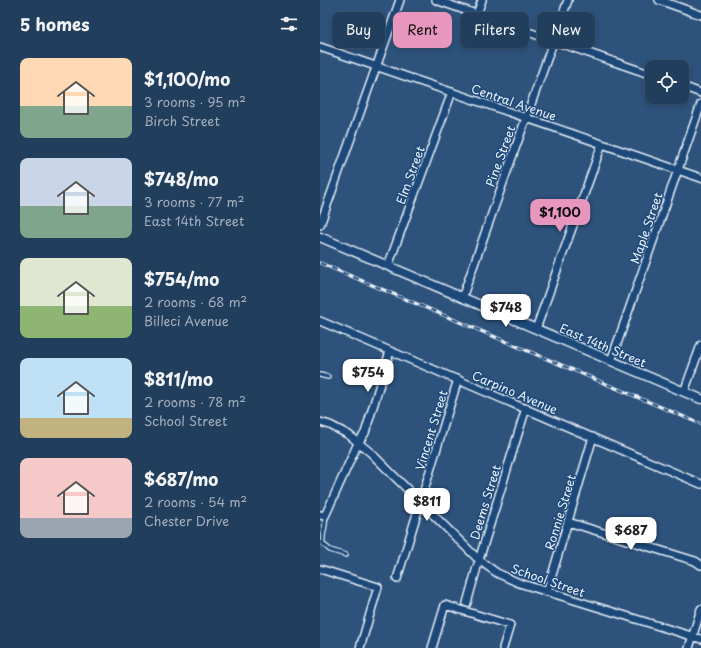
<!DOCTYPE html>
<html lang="en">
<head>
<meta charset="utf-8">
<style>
  :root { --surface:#223e5d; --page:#2e4966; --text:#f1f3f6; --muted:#a2aebc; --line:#3f5772; --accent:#e797bd }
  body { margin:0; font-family:"Playpen Sans",sans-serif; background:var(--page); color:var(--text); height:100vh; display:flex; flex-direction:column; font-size:15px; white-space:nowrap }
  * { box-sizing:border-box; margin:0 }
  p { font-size:13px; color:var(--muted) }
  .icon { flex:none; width:22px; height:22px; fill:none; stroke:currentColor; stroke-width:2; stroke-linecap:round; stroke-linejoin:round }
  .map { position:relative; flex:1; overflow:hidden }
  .drawer { display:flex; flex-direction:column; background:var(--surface); width:320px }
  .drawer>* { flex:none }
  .banner { position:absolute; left:12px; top:12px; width:309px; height:36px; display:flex; gap:8px }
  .controls { position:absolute; left:325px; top:60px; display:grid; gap:8px }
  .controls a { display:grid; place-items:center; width:44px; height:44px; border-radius:8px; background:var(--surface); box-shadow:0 2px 6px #0003,0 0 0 1px var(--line); font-size:20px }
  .price { position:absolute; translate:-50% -34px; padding:0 9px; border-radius:8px; background:#fff; color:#222; font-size:13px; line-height:26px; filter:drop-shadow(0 1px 2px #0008) }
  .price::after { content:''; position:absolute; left:50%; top:24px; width:12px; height:9px; margin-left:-6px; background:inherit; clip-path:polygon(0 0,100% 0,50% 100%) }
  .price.active { background:var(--accent); color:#111 }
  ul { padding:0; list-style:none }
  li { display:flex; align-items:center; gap:12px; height:100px; padding:0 20px }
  li span { display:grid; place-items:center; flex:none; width:112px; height:80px; border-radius:8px; color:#555 }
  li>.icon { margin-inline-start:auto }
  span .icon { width:48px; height:48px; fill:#fffc; stroke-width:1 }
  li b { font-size:17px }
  h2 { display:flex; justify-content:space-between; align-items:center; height:48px; padding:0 20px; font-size:17px }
  .pill { padding:0 14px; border-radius:8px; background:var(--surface); box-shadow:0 2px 6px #0003,0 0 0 1px var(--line); font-size:14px; line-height:36px }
  .pill.active { background:var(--accent); color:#111 }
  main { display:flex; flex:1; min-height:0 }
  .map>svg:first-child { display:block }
</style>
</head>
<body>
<main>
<section class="drawer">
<h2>5 homes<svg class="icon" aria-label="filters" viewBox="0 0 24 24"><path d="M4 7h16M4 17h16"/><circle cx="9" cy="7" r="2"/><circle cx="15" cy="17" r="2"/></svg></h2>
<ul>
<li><span style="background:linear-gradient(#ffd9b3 60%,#7fa58c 0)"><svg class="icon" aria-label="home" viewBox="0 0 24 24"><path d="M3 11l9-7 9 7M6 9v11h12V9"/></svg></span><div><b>$1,100/mo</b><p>3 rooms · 95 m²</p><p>Birch Street</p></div></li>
<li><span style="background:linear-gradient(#c9d6e8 60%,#7fa58c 0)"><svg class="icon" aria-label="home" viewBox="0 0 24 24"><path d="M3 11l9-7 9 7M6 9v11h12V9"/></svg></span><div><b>$748/mo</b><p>3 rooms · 77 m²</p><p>East 14th Street</p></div></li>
<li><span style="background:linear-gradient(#dfe7d0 60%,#8fb573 0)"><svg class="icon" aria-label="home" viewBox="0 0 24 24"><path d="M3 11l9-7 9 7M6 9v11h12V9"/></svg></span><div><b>$754/mo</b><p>2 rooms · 68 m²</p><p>Billeci Avenue</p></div></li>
<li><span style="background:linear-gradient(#bfe0f5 75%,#c2b280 0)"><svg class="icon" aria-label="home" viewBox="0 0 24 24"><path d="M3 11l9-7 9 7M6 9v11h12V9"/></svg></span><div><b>$811/mo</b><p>2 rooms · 78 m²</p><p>School Street</p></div></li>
<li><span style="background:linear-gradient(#f6c9c9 75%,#9aa5b1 0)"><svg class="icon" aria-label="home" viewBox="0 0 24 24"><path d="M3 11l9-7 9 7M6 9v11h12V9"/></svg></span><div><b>$687/mo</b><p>2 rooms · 54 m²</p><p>Chester Drive</p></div></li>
</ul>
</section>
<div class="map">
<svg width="381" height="648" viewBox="0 0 381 648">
  <rect width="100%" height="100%" fill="#2d527c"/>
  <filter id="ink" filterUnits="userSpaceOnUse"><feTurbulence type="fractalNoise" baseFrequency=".025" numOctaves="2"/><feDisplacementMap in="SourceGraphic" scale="8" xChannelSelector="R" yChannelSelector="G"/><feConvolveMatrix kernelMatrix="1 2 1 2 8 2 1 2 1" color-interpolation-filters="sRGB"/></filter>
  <g filter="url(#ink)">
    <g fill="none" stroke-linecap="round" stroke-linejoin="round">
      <defs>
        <path id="service" d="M0,375L8,377
          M5,516C7,526 1,534 3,544L10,550L26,555"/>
        <path id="minor" d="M116,0L332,75
          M339,0L381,15
          M157,14L162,0
          M0,47L381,178
          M362,86L381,93
          M0,225L80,0
          M68,266L132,92
          M142,298L248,0
          M0,321L381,484
          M216,329L282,144
          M291,361L381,104
          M364,392L381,345
          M0,422L10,425L29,435L51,453L76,478L159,560L177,573L199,583L381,639
          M0,515L5,516L38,443L45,433L70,351
          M248,522L375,561L381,565
          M0,569L58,587L40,648
          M77,579L138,379
          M227,592L273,437
          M147,603L159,560L206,408
          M112,648L125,605L190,625L183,648
          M369,648L381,609"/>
        <path id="tertiary" d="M0,237L381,399"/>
      </defs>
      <!-- service casing -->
      <use href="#service" stroke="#e8f1f8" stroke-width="6"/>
      <!-- minor casing -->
      <use href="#minor" stroke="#e8f1f8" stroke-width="10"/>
      <!-- tertiary casing -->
      <use href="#tertiary" stroke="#e8f1f8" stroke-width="11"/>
      <!-- service -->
      <use href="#service" stroke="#1f4a7a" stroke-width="3.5"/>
      <!-- minor -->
      <use href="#minor" stroke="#1f4a7a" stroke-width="7"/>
      <!-- tertiary -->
      <use href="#tertiary" stroke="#1f4a7a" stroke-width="8"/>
      <defs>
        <path id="rail" d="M0,263L381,424"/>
      </defs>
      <!-- rail casing -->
      <use href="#rail" stroke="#e8f1f8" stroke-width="3.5"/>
      <!-- rail -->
      <use href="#rail" stroke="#1f4a7a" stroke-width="2" stroke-dasharray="6" stroke-linecap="butt"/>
    </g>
  </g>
  <g text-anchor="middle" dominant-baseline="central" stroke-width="3" stroke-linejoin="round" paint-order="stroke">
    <!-- street labels -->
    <g font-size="12" fill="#e8f1f8" stroke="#1f4a7a">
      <text transform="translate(194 102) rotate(19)">Central Avenue</text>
      <text transform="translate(180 156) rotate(-70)">Pine Street</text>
      <text transform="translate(90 175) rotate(-70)">Elm Street</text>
      <text transform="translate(326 228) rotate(-71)">Maple Street</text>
      <text transform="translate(283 345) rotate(23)">East 14th Street</text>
      <text transform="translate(195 392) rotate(23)">Carpino Avenue</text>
      <text transform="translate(111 430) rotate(-73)">Vincent Street</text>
      <text transform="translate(165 502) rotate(-73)">Deems Street</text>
      <text transform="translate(240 512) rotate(-73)">Ronnie Street</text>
      <text transform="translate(228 580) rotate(19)">School Street</text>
    </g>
  </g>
</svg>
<div class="controls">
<a><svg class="icon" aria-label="locate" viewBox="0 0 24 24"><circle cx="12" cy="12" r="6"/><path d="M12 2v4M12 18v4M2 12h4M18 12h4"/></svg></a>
</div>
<b class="price active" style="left:240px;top:233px">$1,100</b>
<b class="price" style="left:186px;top:328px">$748</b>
<b class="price" style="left:48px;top:393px">$754</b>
<b class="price" style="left:107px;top:522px">$811</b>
<b class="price" style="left:311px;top:551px">$687</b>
<div class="banner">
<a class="pill">Buy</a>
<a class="pill active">Rent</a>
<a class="pill">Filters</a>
<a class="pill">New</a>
</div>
</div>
</main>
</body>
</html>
